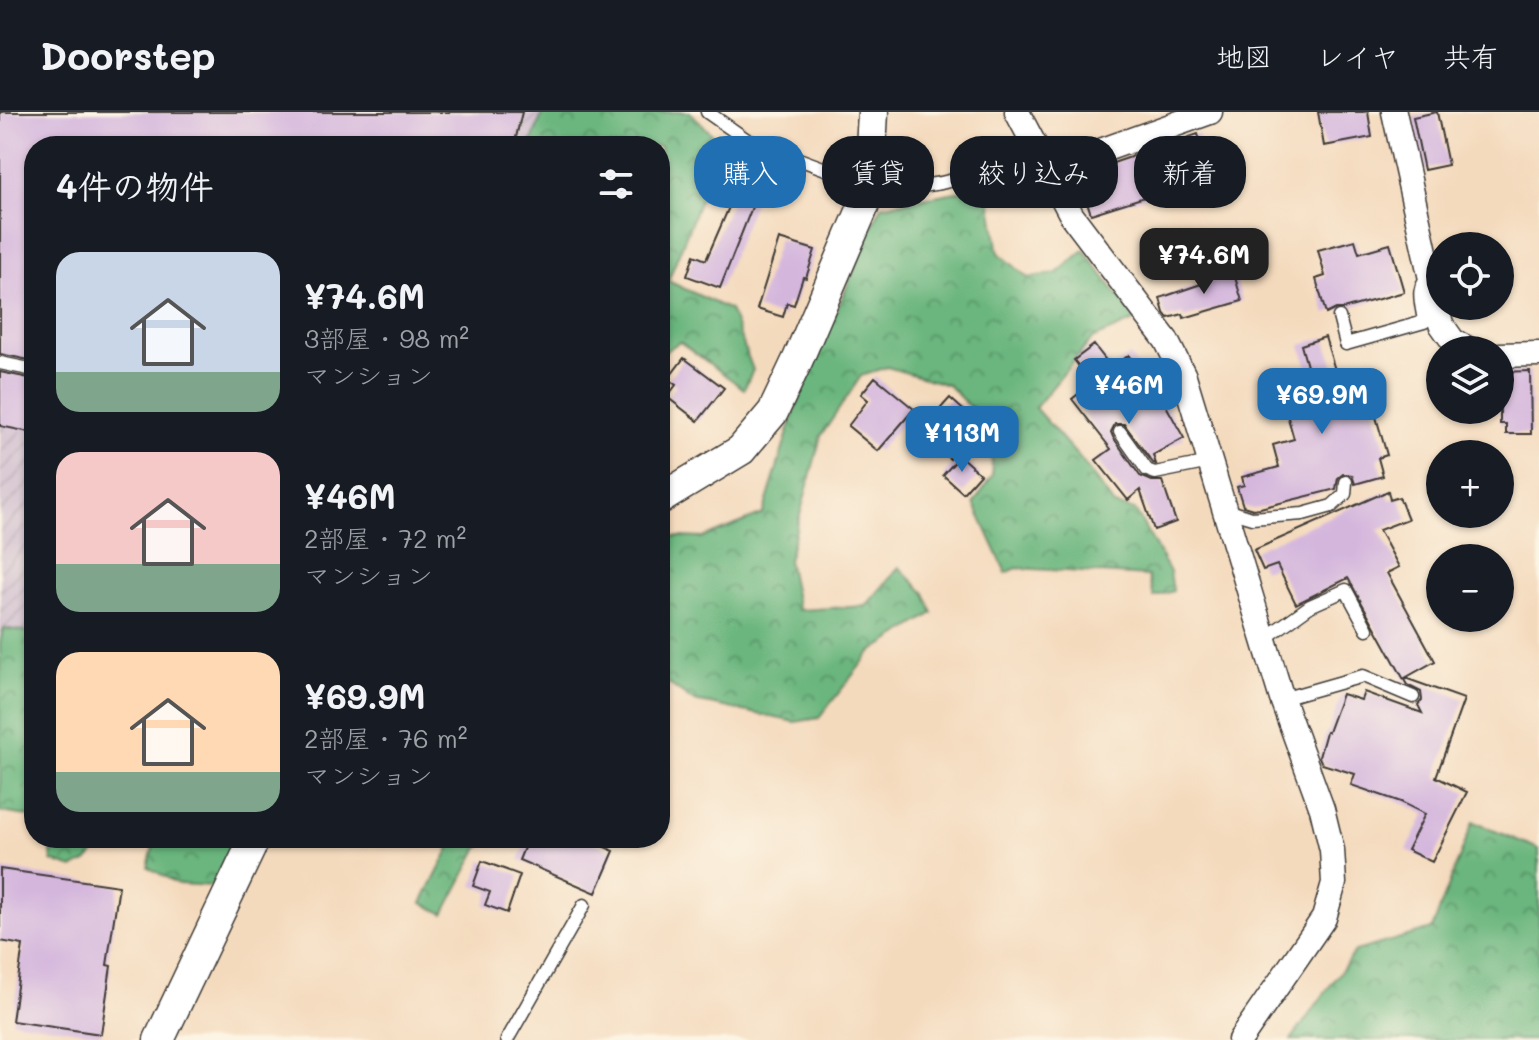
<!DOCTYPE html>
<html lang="ja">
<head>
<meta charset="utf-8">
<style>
  :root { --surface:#171b24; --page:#20242c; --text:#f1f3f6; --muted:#9ea1a6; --line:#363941; --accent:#1f6fb2 }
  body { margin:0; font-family:Mali,"Klee One",sans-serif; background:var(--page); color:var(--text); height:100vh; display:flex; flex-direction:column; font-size:30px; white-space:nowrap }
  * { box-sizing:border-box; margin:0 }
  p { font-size:26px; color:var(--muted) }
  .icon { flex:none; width:44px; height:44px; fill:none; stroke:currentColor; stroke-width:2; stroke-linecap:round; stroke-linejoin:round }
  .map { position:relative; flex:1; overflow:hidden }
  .details { position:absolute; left:24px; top:24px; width:646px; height:712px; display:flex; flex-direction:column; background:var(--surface); border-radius:32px; box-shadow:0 2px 6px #0004 }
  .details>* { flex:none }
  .guide { position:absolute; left:694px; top:24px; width:724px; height:72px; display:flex; gap:16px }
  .controls { position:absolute; left:1426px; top:120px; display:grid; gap:16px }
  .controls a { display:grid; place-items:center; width:88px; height:88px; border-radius:50%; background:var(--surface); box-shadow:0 2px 6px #0004; font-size:40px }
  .price { position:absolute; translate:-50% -68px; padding:0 18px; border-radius:16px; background:var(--accent); color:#fff; font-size:26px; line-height:52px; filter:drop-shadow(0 2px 4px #0008) }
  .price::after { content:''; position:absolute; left:50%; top:48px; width:24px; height:18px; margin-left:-12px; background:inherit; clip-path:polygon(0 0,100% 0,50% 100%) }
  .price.on { background:#222; color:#fff }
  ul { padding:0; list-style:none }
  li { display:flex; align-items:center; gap:24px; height:200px; padding:0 32px }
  li span { display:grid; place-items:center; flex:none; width:224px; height:160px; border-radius:24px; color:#555 }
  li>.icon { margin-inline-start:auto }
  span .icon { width:96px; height:96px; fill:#fffc; stroke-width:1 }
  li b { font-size:34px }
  h2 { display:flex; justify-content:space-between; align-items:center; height:96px; padding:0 32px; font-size:34px }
  .pill { padding:0 28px; border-radius:32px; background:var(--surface); box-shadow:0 2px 6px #0004; font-size:28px; line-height:72px }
  .pill.on { background:var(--accent); color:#fff }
  header { display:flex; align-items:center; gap:48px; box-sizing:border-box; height:112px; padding:0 40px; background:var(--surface); border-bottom:2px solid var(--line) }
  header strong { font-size:38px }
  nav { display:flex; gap:44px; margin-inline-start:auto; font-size:28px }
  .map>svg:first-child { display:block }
</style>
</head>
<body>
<header>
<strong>Doorstep</strong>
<nav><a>地図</a><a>レイヤ</a><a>共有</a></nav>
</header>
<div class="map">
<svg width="1539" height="928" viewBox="0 0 1539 928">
  <defs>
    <pattern id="industrial-furrows" width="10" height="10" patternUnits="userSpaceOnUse" patternTransform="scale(2)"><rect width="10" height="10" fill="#cfbdcf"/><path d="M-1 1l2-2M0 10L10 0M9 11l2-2" fill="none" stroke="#b1a2b1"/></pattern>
    <pattern id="forest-crowns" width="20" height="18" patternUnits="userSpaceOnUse" patternTransform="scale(2)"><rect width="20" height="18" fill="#6ab67e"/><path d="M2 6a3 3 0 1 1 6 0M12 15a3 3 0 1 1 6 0" fill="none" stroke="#569366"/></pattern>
  </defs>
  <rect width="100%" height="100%" fill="#fcf5e5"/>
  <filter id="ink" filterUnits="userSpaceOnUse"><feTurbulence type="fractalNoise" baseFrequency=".0125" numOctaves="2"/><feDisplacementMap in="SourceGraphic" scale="16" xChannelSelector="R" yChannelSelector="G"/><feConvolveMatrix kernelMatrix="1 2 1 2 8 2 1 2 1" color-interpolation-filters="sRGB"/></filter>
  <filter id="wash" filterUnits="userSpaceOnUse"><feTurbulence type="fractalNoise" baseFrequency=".006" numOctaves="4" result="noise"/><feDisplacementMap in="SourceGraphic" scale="32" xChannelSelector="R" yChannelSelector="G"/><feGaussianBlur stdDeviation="1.8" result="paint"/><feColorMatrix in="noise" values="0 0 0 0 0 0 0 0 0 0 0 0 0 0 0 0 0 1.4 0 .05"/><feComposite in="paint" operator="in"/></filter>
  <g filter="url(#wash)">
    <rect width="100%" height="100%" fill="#f4dabd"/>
    <!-- industrial -->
    <path fill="url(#industrial-furrows)" d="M0,0H543L530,34H34V521L4,516L0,531Z"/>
    <!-- forest -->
    <path fill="url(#forest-crowns)" stroke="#43694d" stroke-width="2" d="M543,0H690L722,32L668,169L730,198L753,258L744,277L680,230L660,242V34H530Z
      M988,74L999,141L1028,166L1057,161L1084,138L1136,208L1092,227L1035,296L1081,348L1114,393L1135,398L1170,460L1173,479L1154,485L1148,464L1017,456L1006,461L974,391L992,364L991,317L948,273L887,255L861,264L821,324L788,448L798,498L866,494L899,455L925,481L933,501L870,541L819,606L795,610L710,592L693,589L669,572L660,571V424L703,426L763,402L795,297L881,94Z
      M3,516L34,521V705L0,700V531Z
      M1473,710L1539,737V928H1291L1355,839L1432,817Z
      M50,726H108L87,750L73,756L52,749Z
      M170,726H237L212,774L178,772L148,755L153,735Z
      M455,726H494L478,737L444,802L422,791Z"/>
    <g id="blocks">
      <!-- building -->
      <path fill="#d4b6dd" d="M0,0H522L514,34H34V249L0,242Z
        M1318,0H1368L1372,25L1324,34Z
        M1437,0L1448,53L1424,58L1413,5Z
        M1198,22L1211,64L1091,102L1078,63Z
        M753,40L771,47L720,176L687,164L694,143L706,148Z
        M779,127L815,138L806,166L803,165L794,193L787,191L783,205L757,197Z
        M1355,128L1359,141L1390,132L1404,180L1343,197H1336L1326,202L1316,167L1325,164L1318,138Z
        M1232,155L1242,189L1184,206L1183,202L1168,206L1164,201L1160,186L1210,169L1208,163Z
        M1325,225L1338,268L1372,258L1381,288L1372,291L1387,343L1378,346L1383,364L1355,372L1352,363L1343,362L1338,366L1336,377L1260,396L1253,397L1243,394L1237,375L1244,373L1242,365L1279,355L1273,333L1294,327L1281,281L1312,272L1301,233Z
        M1094,233L1112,256L1129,243L1164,290L1184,326L1153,343L1156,352L1153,351L1124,312H1115L1111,320L1113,325L1140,364L1152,369H1162L1176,410L1154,418L1140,378L1128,388L1096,348L1111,337L1072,287L1092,271L1074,248Z
        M684,246L724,276L698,309L667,285L676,273L668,267Z
        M1530,259L1531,322H1506V312H1500V260Z
        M0,260L34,267V321L0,314Z
        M875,265L914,297L878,339L848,314L868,288L861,282Z
        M950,286L981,314L950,347L919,320Z
        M960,344L980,362L963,381L943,363Z
        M1388,379L1390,388L1399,385L1408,407L1379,418L1399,455L1387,461L1435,549L1405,566L1464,587L1436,665L1467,680L1432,750L1407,738L1425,702L1401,690L1351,673L1355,662L1322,652L1319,645L1326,620H1328L1342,582L1361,588L1364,580L1422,601L1418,593L1422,588L1421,580L1407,573L1348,466L1296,492L1277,453L1263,458L1254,438Z
        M528,726H584L614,739L596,781L519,748Z
        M482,749L520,763L507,801L485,793L490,780L473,774Z
        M0,757L119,774L107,853L111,854L101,922L12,909L23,833L0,829Z"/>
    </g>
  </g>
  <g filter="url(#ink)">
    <use href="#blocks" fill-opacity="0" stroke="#3c3834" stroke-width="2"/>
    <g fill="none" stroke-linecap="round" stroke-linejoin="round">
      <defs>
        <path id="service" d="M707,0L747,28L869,73L890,79L941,71L1018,52L1039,42
          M1339,205L1346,232L1424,210C1422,192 1414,175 1430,164
          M0,251L34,258
          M1120,320L1147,358L1155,361L1210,350
          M1225,398L1252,406L1303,402L1332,394L1345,382L1346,370
          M1264,527L1310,494L1346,478L1367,517
          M1282,587L1363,564L1413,585
          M507,928L584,793"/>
        <path id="minor" d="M1017,0L1072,104L1166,228L1184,264L1282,587L1322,697L1332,738L1334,771L1324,806L1240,928
          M1394,0L1441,212L1453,229L1470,238
          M1047,58L1210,0
          M1500,243L1539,242"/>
        <path id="tertiary" d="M660,387L741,338L773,300L798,247L864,93L869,73L873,0
          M159,928L255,726"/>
      </defs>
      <!-- service casing -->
      <use href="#service" stroke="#3c3834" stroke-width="15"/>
      <!-- minor casing -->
      <use href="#minor" stroke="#3c3834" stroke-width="27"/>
      <!-- tertiary casing -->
      <use href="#tertiary" stroke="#3c3834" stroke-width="33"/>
      <!-- service -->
      <use href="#service" stroke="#fff" stroke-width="12"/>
      <!-- minor -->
      <use href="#minor" stroke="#fff" stroke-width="24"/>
      <!-- tertiary -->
      <use href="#tertiary" stroke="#fff" stroke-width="30"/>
    </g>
  </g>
</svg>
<div class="controls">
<a><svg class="icon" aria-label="locate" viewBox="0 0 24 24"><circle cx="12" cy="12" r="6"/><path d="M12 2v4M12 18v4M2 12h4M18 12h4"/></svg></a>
<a><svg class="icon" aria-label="layers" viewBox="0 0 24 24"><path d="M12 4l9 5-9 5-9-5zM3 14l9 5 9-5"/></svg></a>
<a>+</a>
<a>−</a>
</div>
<b class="price on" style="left:1204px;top:184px">¥74.6M</b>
<b class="price" style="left:1129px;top:314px">¥46M</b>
<b class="price" style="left:1322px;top:324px">¥69.9M</b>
<b class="price" style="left:962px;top:362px">¥113M</b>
<div class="guide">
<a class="pill on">購入</a>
<a class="pill">賃貸</a>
<a class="pill">絞り込み</a>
<a class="pill">新着</a>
</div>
<section class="details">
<h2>4件の物件<svg class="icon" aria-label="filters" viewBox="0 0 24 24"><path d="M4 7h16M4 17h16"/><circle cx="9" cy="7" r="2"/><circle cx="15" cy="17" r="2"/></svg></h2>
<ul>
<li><span style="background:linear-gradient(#c9d6e8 75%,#7fa58c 0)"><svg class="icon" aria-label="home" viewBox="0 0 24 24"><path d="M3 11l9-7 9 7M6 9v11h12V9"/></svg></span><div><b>¥74.6M</b><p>3部屋 · 98 m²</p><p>マンション</p></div></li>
<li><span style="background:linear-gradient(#f6c9c9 70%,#7fa58c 0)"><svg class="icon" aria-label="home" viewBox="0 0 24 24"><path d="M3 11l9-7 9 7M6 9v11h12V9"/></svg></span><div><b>¥46M</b><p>2部屋 · 72 m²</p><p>マンション</p></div></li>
<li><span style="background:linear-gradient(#ffd9b3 75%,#7fa58c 0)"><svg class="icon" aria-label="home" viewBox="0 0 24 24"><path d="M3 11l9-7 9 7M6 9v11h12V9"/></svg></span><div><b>¥69.9M</b><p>2部屋 · 76 m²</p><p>マンション</p></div></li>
</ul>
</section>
</div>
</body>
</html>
